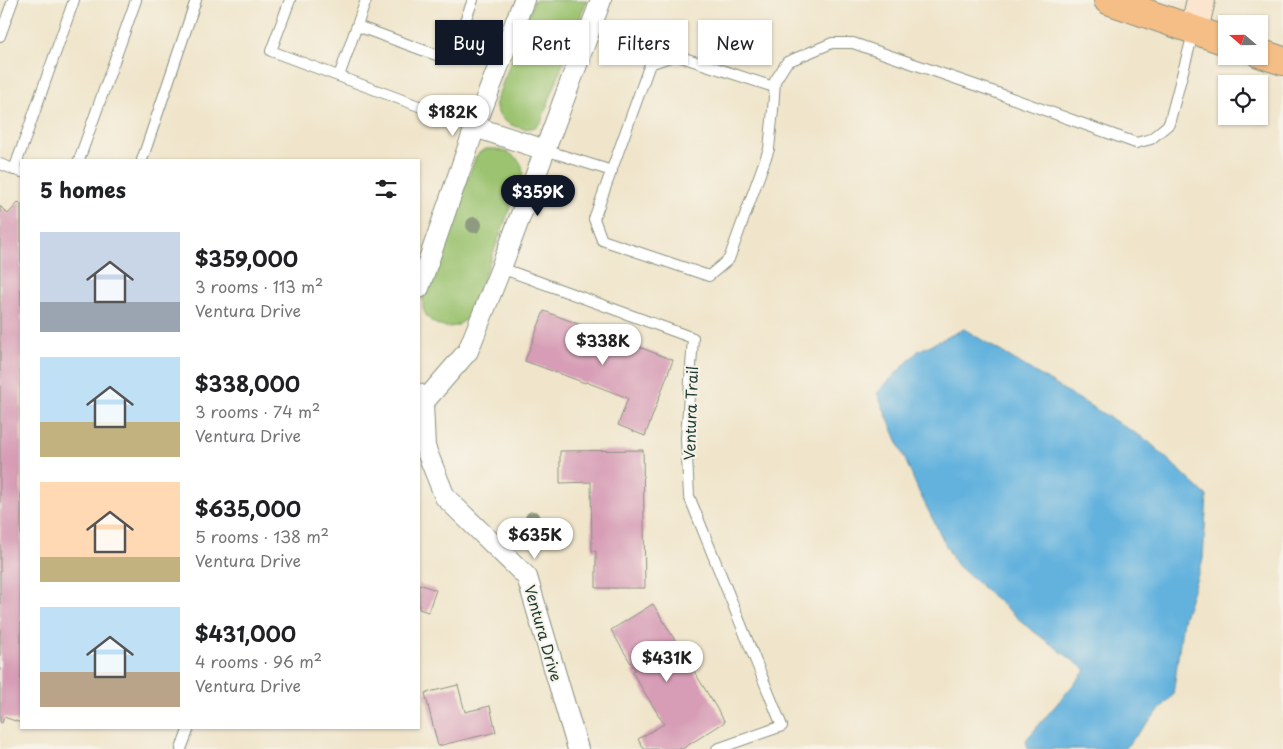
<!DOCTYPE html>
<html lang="en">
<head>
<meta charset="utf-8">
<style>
  :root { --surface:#fff; --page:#f2f2f2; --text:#202124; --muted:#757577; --accent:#111827 }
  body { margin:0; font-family:"Playpen Sans",sans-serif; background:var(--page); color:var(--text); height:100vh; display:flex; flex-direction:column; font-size:19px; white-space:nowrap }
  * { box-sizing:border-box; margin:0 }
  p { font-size:16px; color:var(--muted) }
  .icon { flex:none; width:28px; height:28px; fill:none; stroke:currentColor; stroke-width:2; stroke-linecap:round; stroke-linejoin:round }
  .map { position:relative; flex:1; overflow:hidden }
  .details { position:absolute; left:20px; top:159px; width:400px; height:570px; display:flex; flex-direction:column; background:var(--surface); border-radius:0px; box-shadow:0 1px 4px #0004 }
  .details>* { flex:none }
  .hud { position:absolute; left:435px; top:20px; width:475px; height:45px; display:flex; gap:10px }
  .needle { width:32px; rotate:290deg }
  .fabs { position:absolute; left:1218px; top:15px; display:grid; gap:10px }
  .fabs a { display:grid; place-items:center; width:50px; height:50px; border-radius:0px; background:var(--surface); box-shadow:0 1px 4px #0004; font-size:25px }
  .price { position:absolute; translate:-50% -42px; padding:0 11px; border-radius:18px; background:#fff; color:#222; font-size:16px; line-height:32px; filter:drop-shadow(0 1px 2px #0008) }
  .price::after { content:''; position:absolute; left:50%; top:30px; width:15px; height:11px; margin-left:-8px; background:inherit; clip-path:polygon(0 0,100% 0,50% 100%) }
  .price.current { background:var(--accent); color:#fff }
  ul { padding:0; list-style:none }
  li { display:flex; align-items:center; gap:15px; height:125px; padding:0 20px }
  li span { display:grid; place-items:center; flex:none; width:140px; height:100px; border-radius:0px; color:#555 }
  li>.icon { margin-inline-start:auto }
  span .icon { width:60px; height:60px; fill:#fffc; stroke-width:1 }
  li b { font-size:21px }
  h2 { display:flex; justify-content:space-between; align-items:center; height:60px; padding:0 20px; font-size:21px }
  .chip { padding:0 18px; border-radius:0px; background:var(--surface); box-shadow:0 1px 4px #0004; font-size:18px; line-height:45px }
  .chip.current { background:var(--accent); color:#fff }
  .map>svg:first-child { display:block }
</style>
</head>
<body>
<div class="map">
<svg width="1283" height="749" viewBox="0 0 1283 749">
  <rect width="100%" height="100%" fill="#f7f3e8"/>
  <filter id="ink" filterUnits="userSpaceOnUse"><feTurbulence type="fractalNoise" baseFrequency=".02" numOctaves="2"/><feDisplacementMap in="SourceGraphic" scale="10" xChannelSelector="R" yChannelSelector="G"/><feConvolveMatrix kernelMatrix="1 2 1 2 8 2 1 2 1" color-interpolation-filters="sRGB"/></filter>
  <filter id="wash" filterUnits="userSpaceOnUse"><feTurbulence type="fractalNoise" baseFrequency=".0096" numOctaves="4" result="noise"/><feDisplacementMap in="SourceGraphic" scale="20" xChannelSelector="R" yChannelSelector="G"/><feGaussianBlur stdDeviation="1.12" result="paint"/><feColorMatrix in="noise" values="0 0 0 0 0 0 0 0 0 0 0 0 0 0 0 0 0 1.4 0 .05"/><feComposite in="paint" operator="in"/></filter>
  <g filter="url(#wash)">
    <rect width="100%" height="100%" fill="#f0e5cb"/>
    <!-- green -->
    <path fill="#9bc36f" stroke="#5d8052" d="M534,0H587L541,122C538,125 535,128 531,128C515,131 493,118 496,101Z
      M486,149C498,148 517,153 522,166C522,166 523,173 523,174L470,314C467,318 463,322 458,325C444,331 425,322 423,307C423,306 423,299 423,298L476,156L480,152Z"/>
    <!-- water -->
    <path fill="#64b2de" stroke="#427889" d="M964,329L1148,441L1207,496L1203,559L1183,620L1173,695L1124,749H1028L1026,740L1086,670L1029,628L955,563L919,492L877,393L918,351Z"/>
    <g id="blocks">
      <!-- building -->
      <path fill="#d79db6" d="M19,202L21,204V723L4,717L2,723L0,722V206L8,214Z
        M544,311L673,360L645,436L618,425L628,398L586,382L585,383L525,361Z
        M643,450L645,588H596V551H592L591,482L560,483V451Z
        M419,584L436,590L428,612L419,609Z
        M653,604L725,722L682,749H644L638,739L664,724L632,672L635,670L611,630Z
        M458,685L465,712L490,706L496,732L438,746L425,693Z"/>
    </g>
  </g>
  <g filter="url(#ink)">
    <use href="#blocks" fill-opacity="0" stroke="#889180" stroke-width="1"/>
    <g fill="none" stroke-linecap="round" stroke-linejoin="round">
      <defs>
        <path id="lane" d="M290,0L271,51L475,127
          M357,26L439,56L455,47L473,0
          M0,36L13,0
          M339,76L366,0
          M774,87L675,55L650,64L594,219L602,240L709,276L729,259L769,149L773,110L775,81L787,62L832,43H853L989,90L1136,143L1151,139L1169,124L1194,30
          M545,150L612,171
          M79,160L136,0
          M142,160L196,0
          M0,164L21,172
          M14,170L74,0
          M501,268L693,338L686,438L689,496L782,726L717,749
          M181,749L189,728"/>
        <path id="street" d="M475,127L545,150
          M419,288L475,127L524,0
          M419,394L423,403L425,447L445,497L527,577L578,749
          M423,403L468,351L501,268L601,0"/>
        <path id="secondary" d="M1194,30L1201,0"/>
        <path id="highway" d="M1108,0L1226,41
          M1259,53L1283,61"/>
      </defs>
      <!-- lane casing -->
      <use href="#lane" stroke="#889180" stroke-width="12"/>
      <!-- street casing -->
      <use href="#street" stroke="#889180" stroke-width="22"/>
      <!-- secondary casing -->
      <use href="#secondary" stroke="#889180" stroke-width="30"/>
      <!-- highway casing -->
      <use href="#highway" stroke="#889180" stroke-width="30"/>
      <!-- lane -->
      <use href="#lane" stroke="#fff" stroke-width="10"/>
      <!-- street -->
      <use href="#street" stroke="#fff" stroke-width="20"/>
      <!-- secondary -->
      <use href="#secondary" stroke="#fbe5cf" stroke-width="28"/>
      <!-- highway -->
      <use href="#highway" stroke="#f5be86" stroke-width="28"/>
    </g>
    <!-- trees -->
    <g fill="#8e9b80">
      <circle cx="474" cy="225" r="8"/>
      <circle cx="533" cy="519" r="8"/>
    </g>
  </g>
  <g text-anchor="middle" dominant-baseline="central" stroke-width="4" stroke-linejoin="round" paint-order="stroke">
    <!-- street labels -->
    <g font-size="15" fill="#1f3d34" stroke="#f7f3e8">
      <text transform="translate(690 413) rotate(-88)">Ventura Trail</text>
      <text transform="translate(544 633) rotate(74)">Ventura Drive</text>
    </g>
  </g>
</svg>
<div class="fabs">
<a><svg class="needle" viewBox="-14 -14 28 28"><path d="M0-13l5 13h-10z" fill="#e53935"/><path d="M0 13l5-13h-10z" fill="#757577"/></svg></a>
<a><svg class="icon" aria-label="locate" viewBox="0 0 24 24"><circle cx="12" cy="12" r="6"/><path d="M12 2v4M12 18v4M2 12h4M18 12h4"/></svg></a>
</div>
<b class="price" style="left:453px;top:137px">$182K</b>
<b class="price current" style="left:538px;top:217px">$359K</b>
<b class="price" style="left:603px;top:366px">$338K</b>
<b class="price" style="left:535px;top:560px">$635K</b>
<b class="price" style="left:667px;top:683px">$431K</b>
<div class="hud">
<a class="chip current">Buy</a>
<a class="chip">Rent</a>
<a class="chip">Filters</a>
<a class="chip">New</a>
</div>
<section class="details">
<h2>5 homes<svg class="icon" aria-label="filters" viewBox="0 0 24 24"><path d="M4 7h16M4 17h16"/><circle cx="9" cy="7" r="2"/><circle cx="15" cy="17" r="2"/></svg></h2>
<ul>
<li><span style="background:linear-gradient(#c9d6e8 70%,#9aa5b1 0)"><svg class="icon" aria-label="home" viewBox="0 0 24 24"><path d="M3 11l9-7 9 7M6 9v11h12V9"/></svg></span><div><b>$359,000</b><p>3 rooms · 113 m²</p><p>Ventura Drive</p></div></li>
<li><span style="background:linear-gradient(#bfe0f5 65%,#c2b280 0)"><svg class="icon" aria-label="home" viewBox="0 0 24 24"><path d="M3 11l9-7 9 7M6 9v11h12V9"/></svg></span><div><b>$338,000</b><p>3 rooms · 74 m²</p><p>Ventura Drive</p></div></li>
<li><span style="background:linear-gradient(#ffd9b3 75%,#c2b280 0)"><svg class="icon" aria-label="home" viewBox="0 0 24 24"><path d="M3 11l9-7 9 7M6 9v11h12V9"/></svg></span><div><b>$635,000</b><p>5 rooms · 138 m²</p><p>Ventura Drive</p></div></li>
<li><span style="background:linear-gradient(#bfe0f5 65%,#b9a48a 0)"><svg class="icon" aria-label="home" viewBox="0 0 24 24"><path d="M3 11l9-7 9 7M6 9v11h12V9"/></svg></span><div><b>$431,000</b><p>4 rooms · 96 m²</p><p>Ventura Drive</p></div></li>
</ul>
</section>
</div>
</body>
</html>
